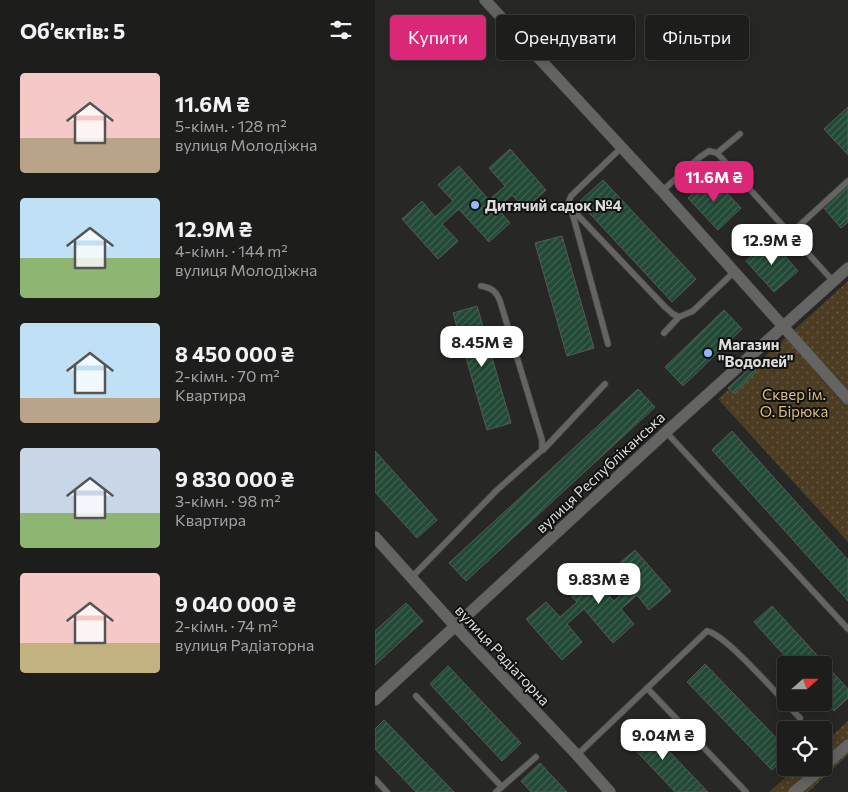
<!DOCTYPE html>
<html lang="uk">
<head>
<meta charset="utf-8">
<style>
  :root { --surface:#1d1e1c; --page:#252725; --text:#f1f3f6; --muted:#a0a2a3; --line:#3b3c3b; --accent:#db2777 }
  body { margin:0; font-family:Commissioner,sans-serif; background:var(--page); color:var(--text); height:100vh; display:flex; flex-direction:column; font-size:19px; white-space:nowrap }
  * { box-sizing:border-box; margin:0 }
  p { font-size:16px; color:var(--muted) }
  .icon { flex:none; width:28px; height:28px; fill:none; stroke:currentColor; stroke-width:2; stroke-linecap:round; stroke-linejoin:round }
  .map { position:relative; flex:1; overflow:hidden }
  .panel { display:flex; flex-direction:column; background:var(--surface); width:375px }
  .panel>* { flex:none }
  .hud { position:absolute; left:15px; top:15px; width:382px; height:45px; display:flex; gap:10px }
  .needle { width:32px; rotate:69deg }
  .controls { position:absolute; left:402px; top:656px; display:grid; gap:10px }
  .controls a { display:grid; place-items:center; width:55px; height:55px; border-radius:5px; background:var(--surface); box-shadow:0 2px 12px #0003,0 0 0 1px var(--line); font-size:25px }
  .price { position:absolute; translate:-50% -42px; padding:0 11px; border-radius:10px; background:#fff; color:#222; font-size:16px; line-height:32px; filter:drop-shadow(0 1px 2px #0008) }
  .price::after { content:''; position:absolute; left:50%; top:30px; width:15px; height:11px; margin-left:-8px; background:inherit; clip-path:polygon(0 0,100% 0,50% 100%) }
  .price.on { background:var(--accent); color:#fff }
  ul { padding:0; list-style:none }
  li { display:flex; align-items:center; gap:15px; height:125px; padding:0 20px }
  li span { display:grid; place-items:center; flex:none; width:140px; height:100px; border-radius:5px; color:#555 }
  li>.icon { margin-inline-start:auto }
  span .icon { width:60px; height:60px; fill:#fffc; stroke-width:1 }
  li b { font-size:21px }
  h2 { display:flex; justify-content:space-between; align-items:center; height:60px; padding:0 20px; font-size:21px }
  .chip { padding:0 18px; border-radius:5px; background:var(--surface); box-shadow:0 2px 12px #0003,0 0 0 1px var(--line); font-size:18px; line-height:45px }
  .chip.on { background:var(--accent); color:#fff }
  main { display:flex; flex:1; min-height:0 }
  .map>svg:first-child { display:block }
</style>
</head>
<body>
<main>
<section class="panel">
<h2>Об’єктів: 5<svg class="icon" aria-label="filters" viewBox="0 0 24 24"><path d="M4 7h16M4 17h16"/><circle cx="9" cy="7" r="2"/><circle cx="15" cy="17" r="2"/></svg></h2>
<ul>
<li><span style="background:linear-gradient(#f6c9c9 65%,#b9a48a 0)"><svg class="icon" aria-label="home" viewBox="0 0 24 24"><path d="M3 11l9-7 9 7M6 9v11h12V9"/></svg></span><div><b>11.6M ₴</b><p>5-кімн. · 128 m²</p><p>вулиця Молодіжна</p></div></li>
<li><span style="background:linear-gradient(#bfe0f5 60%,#8fb573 0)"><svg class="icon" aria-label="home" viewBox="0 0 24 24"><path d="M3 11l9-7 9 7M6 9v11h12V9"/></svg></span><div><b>12.9M ₴</b><p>4-кімн. · 144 m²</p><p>вулиця Молодіжна</p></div></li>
<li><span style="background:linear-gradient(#bfe0f5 75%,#b9a48a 0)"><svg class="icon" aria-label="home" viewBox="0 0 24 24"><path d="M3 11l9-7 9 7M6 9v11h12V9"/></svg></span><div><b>8 450 000 ₴</b><p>2-кімн. · 70 m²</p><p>Квартира</p></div></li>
<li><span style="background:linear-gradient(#c9d6e8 65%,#8fb573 0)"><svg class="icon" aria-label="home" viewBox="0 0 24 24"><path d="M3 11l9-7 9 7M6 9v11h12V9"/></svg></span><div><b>9 830 000 ₴</b><p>3-кімн. · 98 m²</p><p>Квартира</p></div></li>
<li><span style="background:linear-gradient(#f6c9c9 70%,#c2b280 0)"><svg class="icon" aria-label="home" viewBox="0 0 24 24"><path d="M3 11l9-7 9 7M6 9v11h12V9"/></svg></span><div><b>9 040 000 ₴</b><p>2-кімн. · 74 m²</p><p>вулиця Радіаторна</p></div></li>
</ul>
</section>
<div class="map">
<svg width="473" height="792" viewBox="0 0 473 792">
  <defs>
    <pattern id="park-dots" width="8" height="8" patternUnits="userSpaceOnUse" patternTransform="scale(1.25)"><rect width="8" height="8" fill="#4b3c22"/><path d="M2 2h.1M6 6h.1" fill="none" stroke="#645842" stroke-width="1.8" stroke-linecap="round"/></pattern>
    <pattern id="building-hatch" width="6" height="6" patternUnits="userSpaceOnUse" patternTransform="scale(1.25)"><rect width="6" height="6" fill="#214935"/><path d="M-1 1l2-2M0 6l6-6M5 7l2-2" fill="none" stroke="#416352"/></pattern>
  </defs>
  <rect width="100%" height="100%" fill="#272826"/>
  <!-- park -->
  <path fill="url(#park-dots)" d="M473,281V542L343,399Z
    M473,721V755L433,792H394L421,768H449V743Z"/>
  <!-- building -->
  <path fill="url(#building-hatch)" stroke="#565958" d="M473,107V155L449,129Z
    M135,149L171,190L150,209L137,195L122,208L135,223L114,242L84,209L67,224L83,241L63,259L27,219L47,201L60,217L78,201L63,185L84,166L114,200L130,186L114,168Z
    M336,176L366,208L343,230L313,198Z
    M228,180L321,279L297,302L204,202Z
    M473,185V222L466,228L448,207Z
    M187,236L219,348L192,356L160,243Z
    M396,240L423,271L399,292L371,261Z
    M102,306L136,423L112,430L78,313Z
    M349,310L367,329L308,386L290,367Z
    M376,367L381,372L359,394L353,388Z
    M263,389L280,407L91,581L74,563Z
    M357,431L473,560V601L337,450Z
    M0,451L62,520L42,538L0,492Z
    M260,550L296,591L274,610L262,595L246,609L259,624L238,643L209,609L192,624L207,642L187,660L151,619L171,602L185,617L202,602L187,586L208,567L239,601L254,587L238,569Z
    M31,603L48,621L0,665V631Z
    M397,606L473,689V698L459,711L449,699V665H418L379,622Z
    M330,664L411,748V757L397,770L312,682Z
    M73,666L146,743L127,761L55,684Z
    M9,720L79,792H41L0,749V729Z
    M267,723L333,792H300L250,739Z
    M165,763L192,792H156L146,781Z"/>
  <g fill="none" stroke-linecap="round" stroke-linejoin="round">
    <defs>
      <path id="lane" d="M342,153L458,281
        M287,191L325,157L334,151L342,153L365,134
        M195,207L290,307L298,314L304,317
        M415,234L473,181
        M289,333L304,317L318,311L359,272
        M233,344L194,201L196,196L246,148
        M291,432L473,629
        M168,450L230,384
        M37,577L122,490L167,450V440L125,301C121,291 117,288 106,286
        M272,688L371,792
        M41,696L127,787
        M202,755L332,631C352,635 407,700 425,718
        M0,779L12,792
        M121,792L161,757"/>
      <path id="street" d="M110,0L287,191L473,399
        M0,537L80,626L202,755L235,792
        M0,700L291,432L473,268
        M449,766L473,745
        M419,792L448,768"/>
    </defs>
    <!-- lane casing -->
    <use href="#lane" stroke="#444543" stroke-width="7"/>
    <!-- street casing -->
    <use href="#street" stroke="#444543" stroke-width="12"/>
    <!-- lane -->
    <use href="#lane" stroke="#646463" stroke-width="5.5"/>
    <!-- street -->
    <use href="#street" stroke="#646463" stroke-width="11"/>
  </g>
  <!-- markers -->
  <g fill="#97b6fd" stroke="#101110" stroke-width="2">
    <circle cx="100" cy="205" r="5"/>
    <circle cx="333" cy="353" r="5"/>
  </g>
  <g text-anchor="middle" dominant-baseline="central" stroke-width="4" stroke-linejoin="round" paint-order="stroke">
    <!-- poi labels -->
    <g font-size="15" font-weight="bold" fill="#dddedc" stroke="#101110" text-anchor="start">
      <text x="110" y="205">Дитячий садок №4</text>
      <text x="343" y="344">Магазин<tspan x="343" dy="17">"Водолей"</tspan></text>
    </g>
    <!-- park labels -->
    <g font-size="15" fill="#deba7e" stroke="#101110">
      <text x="419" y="394">Сквер ім.<tspan x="419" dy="17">О. Бірюка</tspan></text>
    </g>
    <!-- street labels -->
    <g font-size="15" fill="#dddedc" stroke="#101110">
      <text transform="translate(225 472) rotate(-43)">вулиця Республіканська</text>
      <text transform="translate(128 655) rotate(47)">вулиця Радіаторна</text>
    </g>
  </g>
</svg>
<div class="controls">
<a><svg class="needle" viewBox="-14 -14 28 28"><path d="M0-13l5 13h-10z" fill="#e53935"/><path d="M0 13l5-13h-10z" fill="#a0a2a3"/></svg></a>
<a><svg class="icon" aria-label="locate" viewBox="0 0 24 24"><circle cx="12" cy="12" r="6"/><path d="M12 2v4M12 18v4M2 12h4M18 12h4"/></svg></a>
</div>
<b class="price on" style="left:339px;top:203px">11.6M ₴</b>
<b class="price" style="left:397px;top:266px">12.9M ₴</b>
<b class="price" style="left:107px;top:368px">8.45M ₴</b>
<b class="price" style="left:224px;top:605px">9.83M ₴</b>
<b class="price" style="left:288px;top:761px">9.04M ₴</b>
<div class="hud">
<a class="chip on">Купити</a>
<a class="chip">Орендувати</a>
<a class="chip">Фільтри</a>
</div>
</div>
</main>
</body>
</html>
